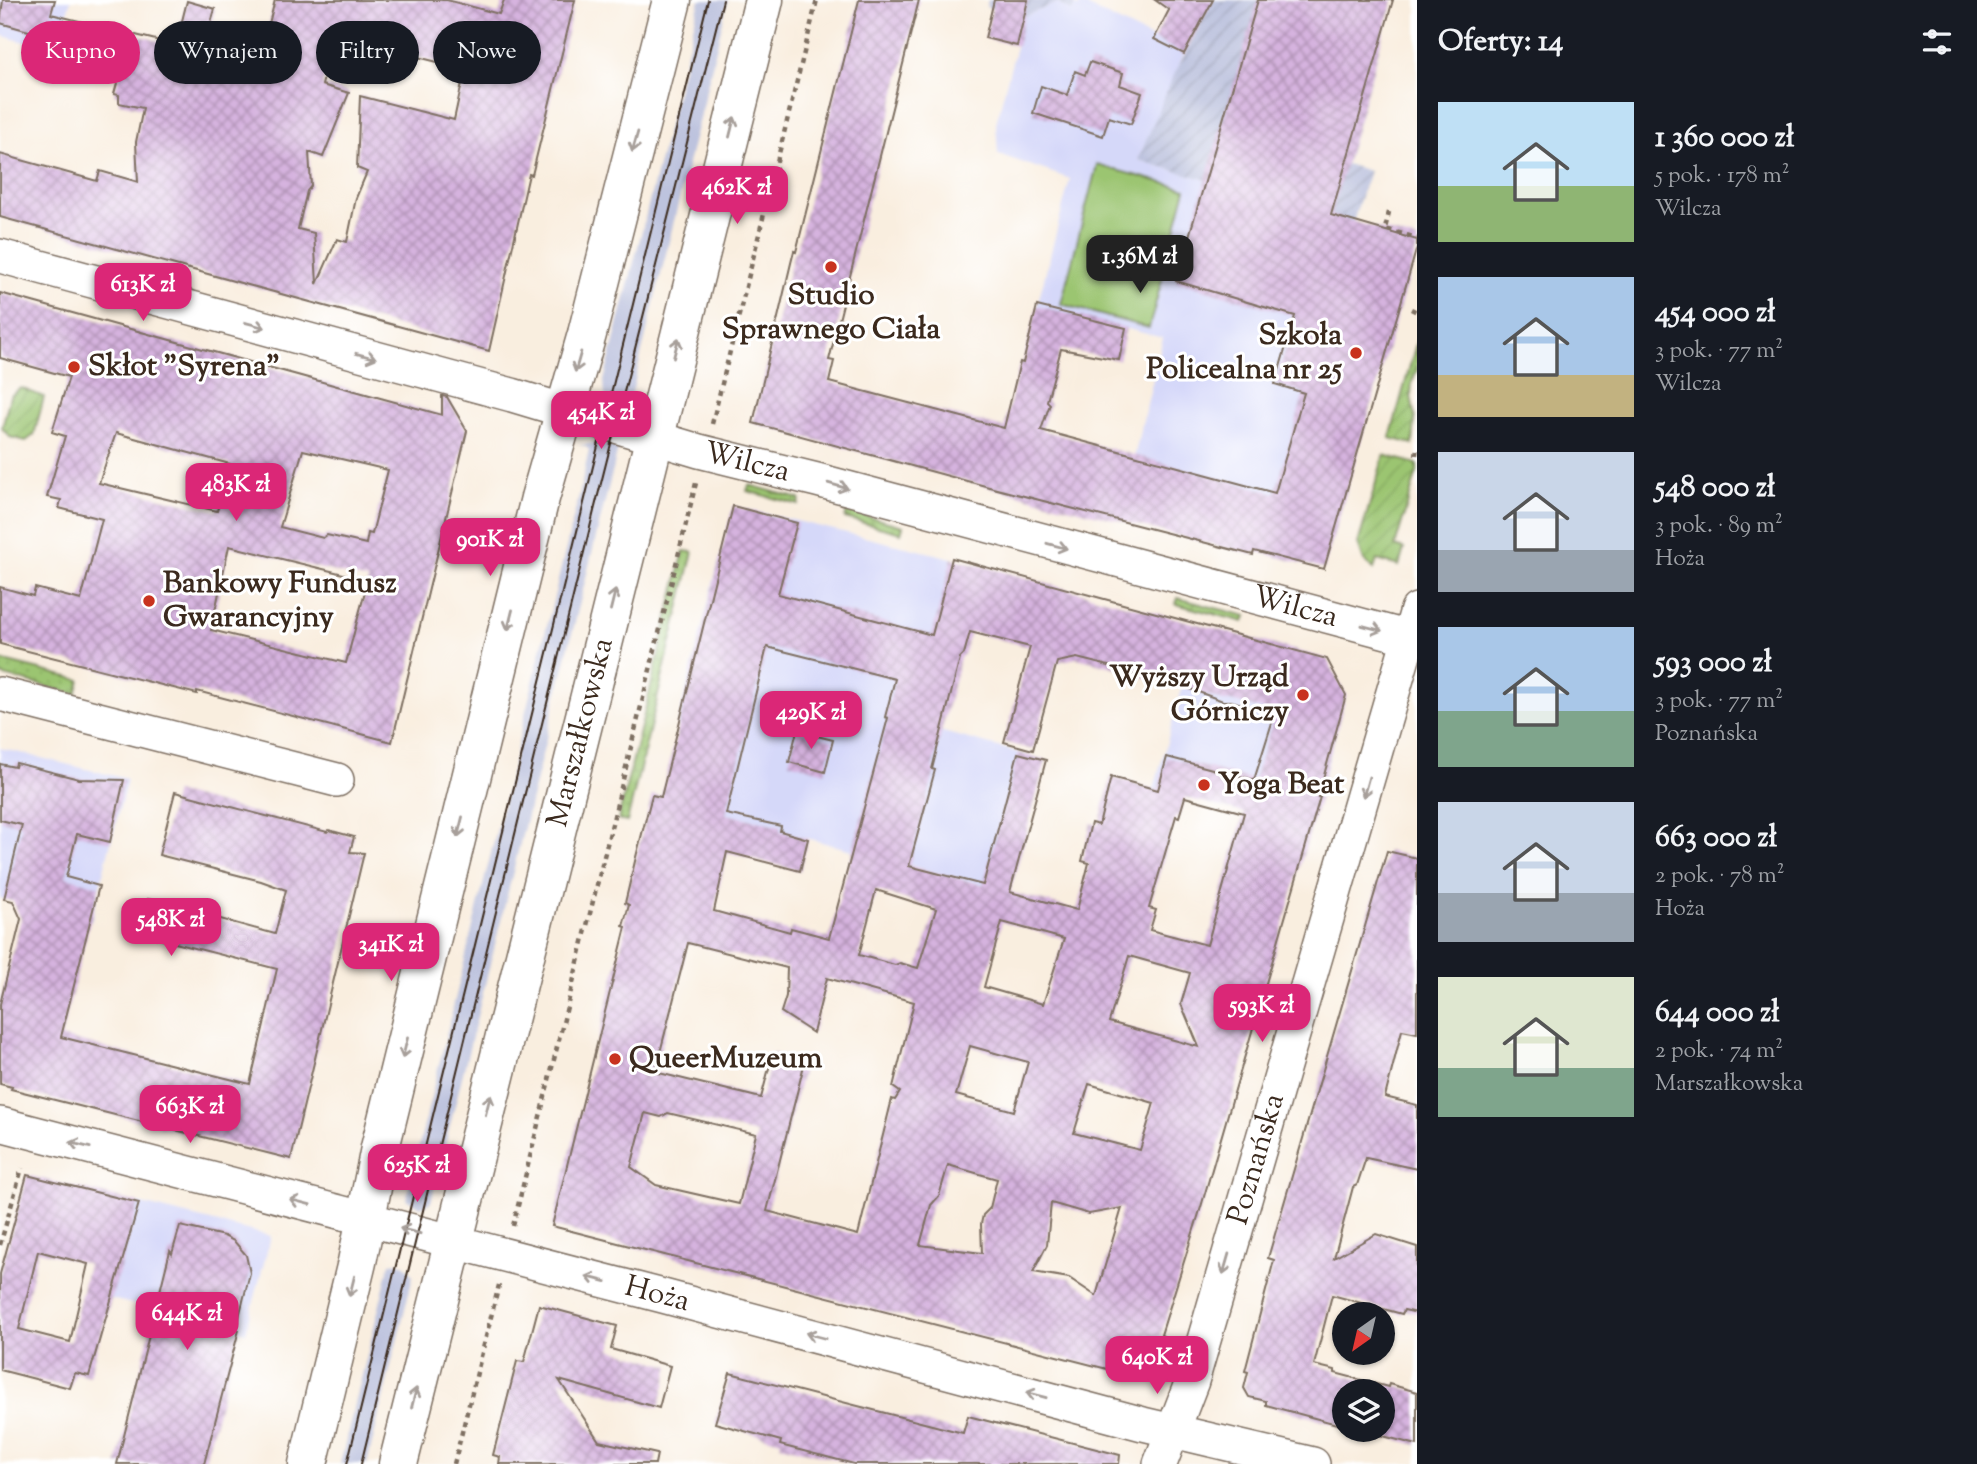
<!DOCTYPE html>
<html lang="pl">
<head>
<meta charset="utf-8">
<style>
  :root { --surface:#171b24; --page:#20242c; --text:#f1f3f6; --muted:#9ea1a6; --accent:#db2777 }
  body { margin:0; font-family:"Sorts Mill Goudy",serif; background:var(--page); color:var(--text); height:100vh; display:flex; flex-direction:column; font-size:26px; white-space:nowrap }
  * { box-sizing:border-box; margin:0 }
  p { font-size:23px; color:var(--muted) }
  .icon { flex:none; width:38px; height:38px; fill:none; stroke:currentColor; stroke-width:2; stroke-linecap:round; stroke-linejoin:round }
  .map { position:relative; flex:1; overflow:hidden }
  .side { display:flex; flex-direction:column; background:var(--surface); width:560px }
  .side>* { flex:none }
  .hud { position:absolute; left:21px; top:21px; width:665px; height:63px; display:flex; gap:14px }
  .needle { width:46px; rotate:214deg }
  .controls { position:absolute; left:1332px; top:1302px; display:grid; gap:14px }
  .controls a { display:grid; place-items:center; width:63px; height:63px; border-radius:50%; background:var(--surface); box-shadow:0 2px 5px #0004; font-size:35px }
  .price { position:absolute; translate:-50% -60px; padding:0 16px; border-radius:14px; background:var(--accent); color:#fff; font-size:23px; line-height:46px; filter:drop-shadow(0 2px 4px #0008) }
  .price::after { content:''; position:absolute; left:50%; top:42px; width:21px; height:16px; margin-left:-10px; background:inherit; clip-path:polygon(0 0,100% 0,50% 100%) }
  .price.selected { background:#222; color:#fff }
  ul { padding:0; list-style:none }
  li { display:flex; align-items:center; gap:21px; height:175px; padding:0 21px }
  li span { display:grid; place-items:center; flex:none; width:196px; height:140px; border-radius:0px; color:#555 }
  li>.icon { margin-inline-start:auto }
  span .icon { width:84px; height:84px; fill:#fffc; stroke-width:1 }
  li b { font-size:30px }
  h2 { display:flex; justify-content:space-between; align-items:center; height:84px; padding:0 21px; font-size:30px }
  .pill { padding:0 24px; border-radius:32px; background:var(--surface); box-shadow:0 2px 5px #0004; font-size:24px; line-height:63px }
  .pill.selected { background:var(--accent); color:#fff }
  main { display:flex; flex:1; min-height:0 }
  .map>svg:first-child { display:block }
</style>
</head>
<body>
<main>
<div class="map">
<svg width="1417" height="1464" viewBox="0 0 1417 1464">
  <defs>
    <pattern id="industrial-furrows" width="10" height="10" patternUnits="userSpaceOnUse" patternTransform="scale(1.75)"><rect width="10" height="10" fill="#bdc3de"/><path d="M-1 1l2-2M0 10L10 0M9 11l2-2" fill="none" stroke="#a3a8be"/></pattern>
    <pattern id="grass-dots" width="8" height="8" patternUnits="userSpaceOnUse" patternTransform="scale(1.75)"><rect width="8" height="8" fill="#9bc571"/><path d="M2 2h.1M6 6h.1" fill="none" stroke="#86a961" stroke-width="1.8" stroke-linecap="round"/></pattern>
    <pattern id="garden-furrows" width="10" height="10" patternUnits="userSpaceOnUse" patternTransform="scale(1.75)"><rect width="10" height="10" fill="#9bc571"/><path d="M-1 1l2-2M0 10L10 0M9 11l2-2" fill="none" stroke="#86a961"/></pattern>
    <pattern id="building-cross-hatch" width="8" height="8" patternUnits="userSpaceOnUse" patternTransform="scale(1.75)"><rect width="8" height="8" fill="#d6b3df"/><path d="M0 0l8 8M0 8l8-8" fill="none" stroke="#af92b4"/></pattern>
  </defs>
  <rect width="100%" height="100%" fill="#fff"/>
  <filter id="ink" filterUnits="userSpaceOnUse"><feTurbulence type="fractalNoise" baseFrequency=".0143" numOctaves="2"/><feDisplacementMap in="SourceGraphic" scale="14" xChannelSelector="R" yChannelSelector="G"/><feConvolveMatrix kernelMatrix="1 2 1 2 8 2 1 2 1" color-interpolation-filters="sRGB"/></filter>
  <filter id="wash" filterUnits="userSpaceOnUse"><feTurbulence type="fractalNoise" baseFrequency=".00686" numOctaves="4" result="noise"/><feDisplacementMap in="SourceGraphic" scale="28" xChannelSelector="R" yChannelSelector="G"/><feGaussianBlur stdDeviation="1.57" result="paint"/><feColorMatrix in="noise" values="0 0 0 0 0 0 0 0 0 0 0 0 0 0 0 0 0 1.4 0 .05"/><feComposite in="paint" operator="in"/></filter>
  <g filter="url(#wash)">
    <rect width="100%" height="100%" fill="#f9eedf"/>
    <!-- built -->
    <path fill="#d5d8f9" d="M0,0H71L55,51L0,35Z
      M1057,3L1072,11L1075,5L1078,7L1081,3L1184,54L1138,160L1417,240V247L1324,569L1259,552L1255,548L1253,555L1119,519L1163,338L1037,306L1070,179L998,154L996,123L1024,16Z
      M733,506L952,558L910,723L1046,760L1010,892L780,831L781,826L726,814L677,725Z
      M1199,625L1327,659L1346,695L1310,831L1154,789Z
      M0,748L127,779L91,921L0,898Z
      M138,1203L271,1236L246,1332L111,1299Z"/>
    <!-- industrial -->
    <path fill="url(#industrial-furrows)" d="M988,0H1077L1072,11L1057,3L1024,16L986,7Z
      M1213,0H1393L1346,164L1369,171L1353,222L1138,160L1172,79Z"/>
    <!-- railway -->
    <path fill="#bdc3de" d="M700,0H728L630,401L614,402L605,395L604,381Z
      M607,442L618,449L431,1202L421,1207L406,1199L581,487L589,450L585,446L579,445Z
      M398,1262L405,1265L413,1276L367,1464H340L390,1263Z"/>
    <!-- grass -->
    <path fill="url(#grass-dots)" stroke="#6b7848" stroke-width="2" d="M749,485L800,499L799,505L747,491Z
      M847,511L903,526L901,533L845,518Z
      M684,551L693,552L627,822L618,820Z
      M1178,598L1246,616L1244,622L1176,604Z
      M0,660L80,680L76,694L0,675Z"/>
    <!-- garden -->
    <path fill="url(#garden-furrows)" stroke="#6b7848" stroke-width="2" d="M1417,340V370L1412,382L1411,396L1415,418L1413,444L1390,438Z
      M21,388L44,397L34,435L26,441L10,437L2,428L10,396Z
      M1384,455L1417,464V472L1395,546L1404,549L1399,566L1377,560L1374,569L1364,561L1358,544Z"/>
    <!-- pitch -->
    <path fill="#9bc571" stroke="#6b7848" stroke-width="2" d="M1097,165L1186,189L1149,328L1061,304Z"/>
    <g id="blocks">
      <!-- building -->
      <path fill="url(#building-cross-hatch)" fill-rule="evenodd" d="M3,0H55L51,14L176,45L187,1L215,9L203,52L258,67L275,0H447L499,14L504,0H575L532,175L529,174L489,351L0,217V154L97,181L100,171L138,182L136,142L143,108L119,103V95L114,94L122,66L70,52L72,43L0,23ZM335,36L465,69L454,120L360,96L357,168L367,172L356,198L347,242L337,239L317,284L314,233L298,229L307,191L311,186L309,152L323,157L349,93L322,85Z
        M859,0H919L829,360L834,361L829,382L1004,428L1020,362L1023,363L1037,306L1126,328L1119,360L1061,349L1047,401L1050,404L1041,430L1275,493L1304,393L1275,384L1295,316L1176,281L1258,0H1393L1331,215L1417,240V247L1324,569L1254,551L1253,555L989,487L753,423L791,263L794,251L796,252Z
        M994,0H1028L1017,46L985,38Z
        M1155,0H1213L1184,54L1154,39L1169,10Z
        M1090,62L1123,73L1120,85L1142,93L1131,124L1109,117L1103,136L1033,113L1041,86L1067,95L1075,71L1085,75Z
        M0,293L442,415V396L447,397L467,431L392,742L197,691V694L0,644V587L33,596L35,588L81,600L102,519L59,508L61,500L47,497L65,436L52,432L69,377L0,358ZM116,433L230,464L217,511L99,483ZM303,450L388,470L372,534L368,533L366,544L327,535L323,538L280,527ZM229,546L368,580L346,663L211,630Z
        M733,506L797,523L778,594L932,635L952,558L1327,659L1346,695L1318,797H1320L1201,1207L1161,1335L1163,1336L1150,1380L552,1226L626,927L623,926L629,905L625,903L636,857L652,795L661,797ZM970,632L1030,647L1004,742L1033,750L1057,662L1077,658L1121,669L1122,672L1182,686L1223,701H1231L1275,713L1254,780L1167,757L1158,790L1111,777L1099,825L1091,823L1082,861L1089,863L1077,910L1010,892L1046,760L1018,753L983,885L909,866L935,770L932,769L960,658L964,654ZM767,647L895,679L885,717L888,718L829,938L791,928L790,932L714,911L727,852L800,871L808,839L780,831L781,826L726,814ZM1185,797L1244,813L1207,945L1150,930L1156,910L1149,908L1176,816L1179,817ZM876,890L936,909L918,968L900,963L895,965L859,955ZM1002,922L1064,939L1043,1004L984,987ZM688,943L787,968L786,996L781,1012L813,1033L827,978L914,1002L893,1087L900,1092L895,1100L892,1099L858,1235L767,1211L804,1065L773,1053L761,1098L655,1072ZM1129,956L1190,973L1181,1004L1199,1047L1109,1022ZM970,1046L1028,1062L1014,1111L956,1095ZM1089,1084L1154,1103L1140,1150L1074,1133ZM645,1113L661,1117L668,1113L756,1134L739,1204L656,1185L631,1167ZM948,1165L997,1179L990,1208L983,1215L981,1224L982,1253L920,1245L931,1205L939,1196ZM1051,1203L1089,1214L1122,1208L1096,1296L1069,1278L1033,1272L1047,1245Z
        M797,731L833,740L825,772L789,762Z
        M16,763L79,779L124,780L110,842L77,834L66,877L99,886L61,1037L250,1084L277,969L140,934L148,899L275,934L286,890L261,881L159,855L175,792L327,832L329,830L354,837L350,852L364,853L291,1159L11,1089L12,1087L0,1084V1004L21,919L13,901L4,899L22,825L0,820V764L15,767Z
        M1387,851L1417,858V1033L1402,1030L1385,1097L1417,1105V1169L1366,1158L1357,1185L1353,1187L1334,1258L1376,1234L1417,1247V1313L1404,1310L1402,1314L1332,1295L1314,1365L1335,1370V1373L1388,1387L1389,1384L1417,1392V1445L1360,1430H1382V1391H1344V1426L1266,1405V1401L1249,1397L1244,1388L1248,1372L1245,1371L1274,1260L1268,1258Z
        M27,1175L139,1203L89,1376L75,1373L70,1388L0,1370V1274ZM38,1251L88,1264L70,1342L19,1329Z
        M180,1226L224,1236L234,1241L246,1255L250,1273L236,1329L239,1330L204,1464H117L170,1251L172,1254Z
        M539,1305L617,1326L611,1349L670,1366L659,1408L559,1380L599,1441L657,1454L655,1464H499L500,1457L493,1455L517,1361L524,1362Z
        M730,1373L963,1433L968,1416L1120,1455L1119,1464H854L780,1445L781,1441L715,1423Z"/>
    </g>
  </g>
  <g filter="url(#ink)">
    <use href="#blocks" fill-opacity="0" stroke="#7e6f62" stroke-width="2"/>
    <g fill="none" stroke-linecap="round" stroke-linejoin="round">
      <defs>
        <g id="minor">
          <path id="s1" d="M0,256L512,395L699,451L817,480L1417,640"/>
          <path d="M0,694L337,780"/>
          <path id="s2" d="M0,1124L663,1296L1143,1424L1313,1464"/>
          <path id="s3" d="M1160,1464L1192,1381L1417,610"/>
        </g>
        <g id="major">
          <path d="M308,1464L357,1262L380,1148L540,498L587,334L672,0"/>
          <path id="s4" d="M398,1464L764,0"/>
        </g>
      </defs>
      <!-- minor casing -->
      <use href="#minor" stroke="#7e6f62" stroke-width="36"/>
      <!-- major casing -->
      <use href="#major" stroke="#7e6f62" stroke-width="41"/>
      <!-- path -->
      <path stroke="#7e6f62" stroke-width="4.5" stroke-dasharray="5 5" stroke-linecap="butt" d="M1389,212L1385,229L1417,238
        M1411,309L1417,312
        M712,424L817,0
        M1416,455L1417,448
        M513,1226L696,483
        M0,1245L22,1168
        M454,1464L499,1285"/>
      <!-- minor -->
      <use href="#minor" stroke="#fff" stroke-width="33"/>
      <!-- major -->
      <use href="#major" stroke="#fff" stroke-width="38"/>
      <!-- tram -->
      <path stroke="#3b2a1e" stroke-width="2" d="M347,1464L708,0
        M361,1464L594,511L723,0"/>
    </g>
    <!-- one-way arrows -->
    <defs><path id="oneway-shaft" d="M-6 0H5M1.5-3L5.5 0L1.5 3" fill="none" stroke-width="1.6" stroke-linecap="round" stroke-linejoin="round" transform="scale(1.75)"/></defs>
    <g stroke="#a79f9a">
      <use href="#oneway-shaft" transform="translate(732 127) rotate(-76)"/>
      <use href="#oneway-shaft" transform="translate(635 142) rotate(106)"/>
      <use href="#oneway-shaft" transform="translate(255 325) rotate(15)"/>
      <use href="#oneway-shaft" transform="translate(676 348) rotate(-76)"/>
      <use href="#oneway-shaft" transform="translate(366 356) rotate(15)"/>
      <use href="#oneway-shaft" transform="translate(578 362) rotate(106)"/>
      <use href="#oneway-shaft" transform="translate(838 486) rotate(16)"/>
      <use href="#oneway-shaft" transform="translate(1057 546) rotate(15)"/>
      <use href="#oneway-shaft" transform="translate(613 600) rotate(-76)"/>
      <use href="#oneway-shaft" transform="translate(510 620) rotate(104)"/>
      <use href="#oneway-shaft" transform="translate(1372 628) rotate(15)"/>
      <use href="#oneway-shaft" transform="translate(1366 787) rotate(106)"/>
      <use href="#oneway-shaft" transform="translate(460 827) rotate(104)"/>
      <use href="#oneway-shaft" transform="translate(405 1048) rotate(104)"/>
      <use href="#oneway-shaft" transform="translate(488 1105) rotate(-76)"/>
      <use href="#oneway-shaft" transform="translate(80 1145) rotate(-166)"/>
      <use href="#oneway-shaft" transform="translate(300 1202) rotate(-165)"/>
      <use href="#oneway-shaft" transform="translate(410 1231) rotate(-165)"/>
      <use href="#oneway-shaft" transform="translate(1226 1264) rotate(106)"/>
      <use href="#oneway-shaft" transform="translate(596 1279) rotate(-166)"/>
      <use href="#oneway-shaft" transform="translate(352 1286) rotate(104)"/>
      <use href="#oneway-shaft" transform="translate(816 1336) rotate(-165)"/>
      <use href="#oneway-shaft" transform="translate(1036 1395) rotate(-165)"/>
      <use href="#oneway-shaft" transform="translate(414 1398) rotate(-76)"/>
    </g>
  </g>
  <!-- markers -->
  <g fill="#c8321e" stroke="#fff" stroke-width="2.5">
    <circle cx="831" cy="267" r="7"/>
    <circle cx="1356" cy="353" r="7"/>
    <circle cx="74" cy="367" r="7"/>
    <circle cx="149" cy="601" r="7"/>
    <circle cx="1303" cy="695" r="7"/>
    <circle cx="1204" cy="785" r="7"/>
    <circle cx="615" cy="1059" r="7"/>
  </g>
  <g text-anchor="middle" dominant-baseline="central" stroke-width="6" stroke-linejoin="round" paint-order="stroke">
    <!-- poi labels -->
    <g font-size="30" font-weight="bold" fill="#3b2a1e" stroke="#fff" text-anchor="start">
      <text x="831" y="296" text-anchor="middle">Studio<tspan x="831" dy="34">Sprawnego Ciała</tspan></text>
      <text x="1342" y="336" text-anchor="end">Szkoła<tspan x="1342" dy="34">Policealna nr 25</tspan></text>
      <text x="88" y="367">Skłot "Syrena"</text>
      <text x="163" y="584">Bankowy Fundusz<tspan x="163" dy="34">Gwarancyjny</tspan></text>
      <text x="1289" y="678" text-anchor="end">Wyższy Urząd<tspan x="1289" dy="34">Górniczy</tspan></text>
      <text x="1218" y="785">Yoga Beat</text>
      <text x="629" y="1059">QueerMuzeum</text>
    </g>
    <!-- street labels -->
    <g font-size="30" fill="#3b2a1e" stroke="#fff">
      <text stroke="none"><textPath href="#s1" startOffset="775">Wilcza</textPath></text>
      <text stroke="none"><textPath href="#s1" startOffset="1342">Wilcza</textPath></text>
      <text stroke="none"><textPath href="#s4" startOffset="754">Marszałkowska</textPath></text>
      <text stroke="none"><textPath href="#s3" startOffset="320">Poznańska</textPath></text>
      <text stroke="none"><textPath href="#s2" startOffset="679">Hoża</textPath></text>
    </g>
  </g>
</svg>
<div class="controls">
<a><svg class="needle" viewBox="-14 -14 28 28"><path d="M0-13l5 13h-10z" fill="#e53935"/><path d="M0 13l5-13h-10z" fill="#9ea1a6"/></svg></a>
<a><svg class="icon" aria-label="layers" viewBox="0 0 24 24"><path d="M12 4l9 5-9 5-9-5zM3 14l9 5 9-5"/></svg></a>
</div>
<b class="price" style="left:737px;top:226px">462K zł</b>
<b class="price selected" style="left:1140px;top:295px">1.36M zł</b>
<b class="price" style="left:143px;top:323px">613K zł</b>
<b class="price" style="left:601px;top:451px">454K zł</b>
<b class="price" style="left:236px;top:523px">483K zł</b>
<b class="price" style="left:490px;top:578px">901K zł</b>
<b class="price" style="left:811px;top:751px">429K zł</b>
<b class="price" style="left:171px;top:958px">548K zł</b>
<b class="price" style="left:391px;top:983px">341K zł</b>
<b class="price" style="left:1262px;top:1044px">593K zł</b>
<b class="price" style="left:190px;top:1145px">663K zł</b>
<b class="price" style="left:417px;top:1204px">625K zł</b>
<b class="price" style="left:187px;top:1352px">644K zł</b>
<b class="price" style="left:1157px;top:1396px">640K zł</b>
<div class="hud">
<a class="pill selected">Kupno</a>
<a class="pill">Wynajem</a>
<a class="pill">Filtry</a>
<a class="pill">Nowe</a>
</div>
</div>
<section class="side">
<h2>Oferty: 14<svg class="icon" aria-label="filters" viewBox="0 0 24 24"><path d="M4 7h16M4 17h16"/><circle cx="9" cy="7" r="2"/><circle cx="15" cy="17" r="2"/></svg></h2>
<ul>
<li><span style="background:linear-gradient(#bfe0f5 60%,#8fb573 0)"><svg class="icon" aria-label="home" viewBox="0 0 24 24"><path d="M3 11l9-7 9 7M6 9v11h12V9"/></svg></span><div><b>1 360 000 zł</b><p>5 pok. · 178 m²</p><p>Wilcza</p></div></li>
<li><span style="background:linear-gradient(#a9c7e8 70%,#c2b280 0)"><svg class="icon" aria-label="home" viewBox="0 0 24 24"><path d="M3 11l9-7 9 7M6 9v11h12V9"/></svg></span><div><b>454 000 zł</b><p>3 pok. · 77 m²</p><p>Wilcza</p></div></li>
<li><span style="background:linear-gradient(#c9d6e8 70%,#9aa5b1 0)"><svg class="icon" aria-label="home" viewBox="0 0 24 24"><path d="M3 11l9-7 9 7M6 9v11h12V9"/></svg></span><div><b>548 000 zł</b><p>3 pok. · 89 m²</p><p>Hoża</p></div></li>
<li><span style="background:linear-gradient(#a9c7e8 60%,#7fa58c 0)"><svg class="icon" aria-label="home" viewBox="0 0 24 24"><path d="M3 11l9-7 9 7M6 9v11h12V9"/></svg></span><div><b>593 000 zł</b><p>3 pok. · 77 m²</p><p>Poznańska</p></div></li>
<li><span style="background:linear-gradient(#c9d6e8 65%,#9aa5b1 0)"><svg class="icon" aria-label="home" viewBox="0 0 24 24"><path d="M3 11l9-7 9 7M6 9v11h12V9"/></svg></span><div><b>663 000 zł</b><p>2 pok. · 78 m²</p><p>Hoża</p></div></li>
<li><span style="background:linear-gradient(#dfe7d0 65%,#7fa58c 0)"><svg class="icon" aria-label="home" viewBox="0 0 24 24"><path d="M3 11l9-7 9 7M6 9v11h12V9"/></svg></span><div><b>644 000 zł</b><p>2 pok. · 74 m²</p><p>Marszałkowska</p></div></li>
</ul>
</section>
</main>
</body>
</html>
